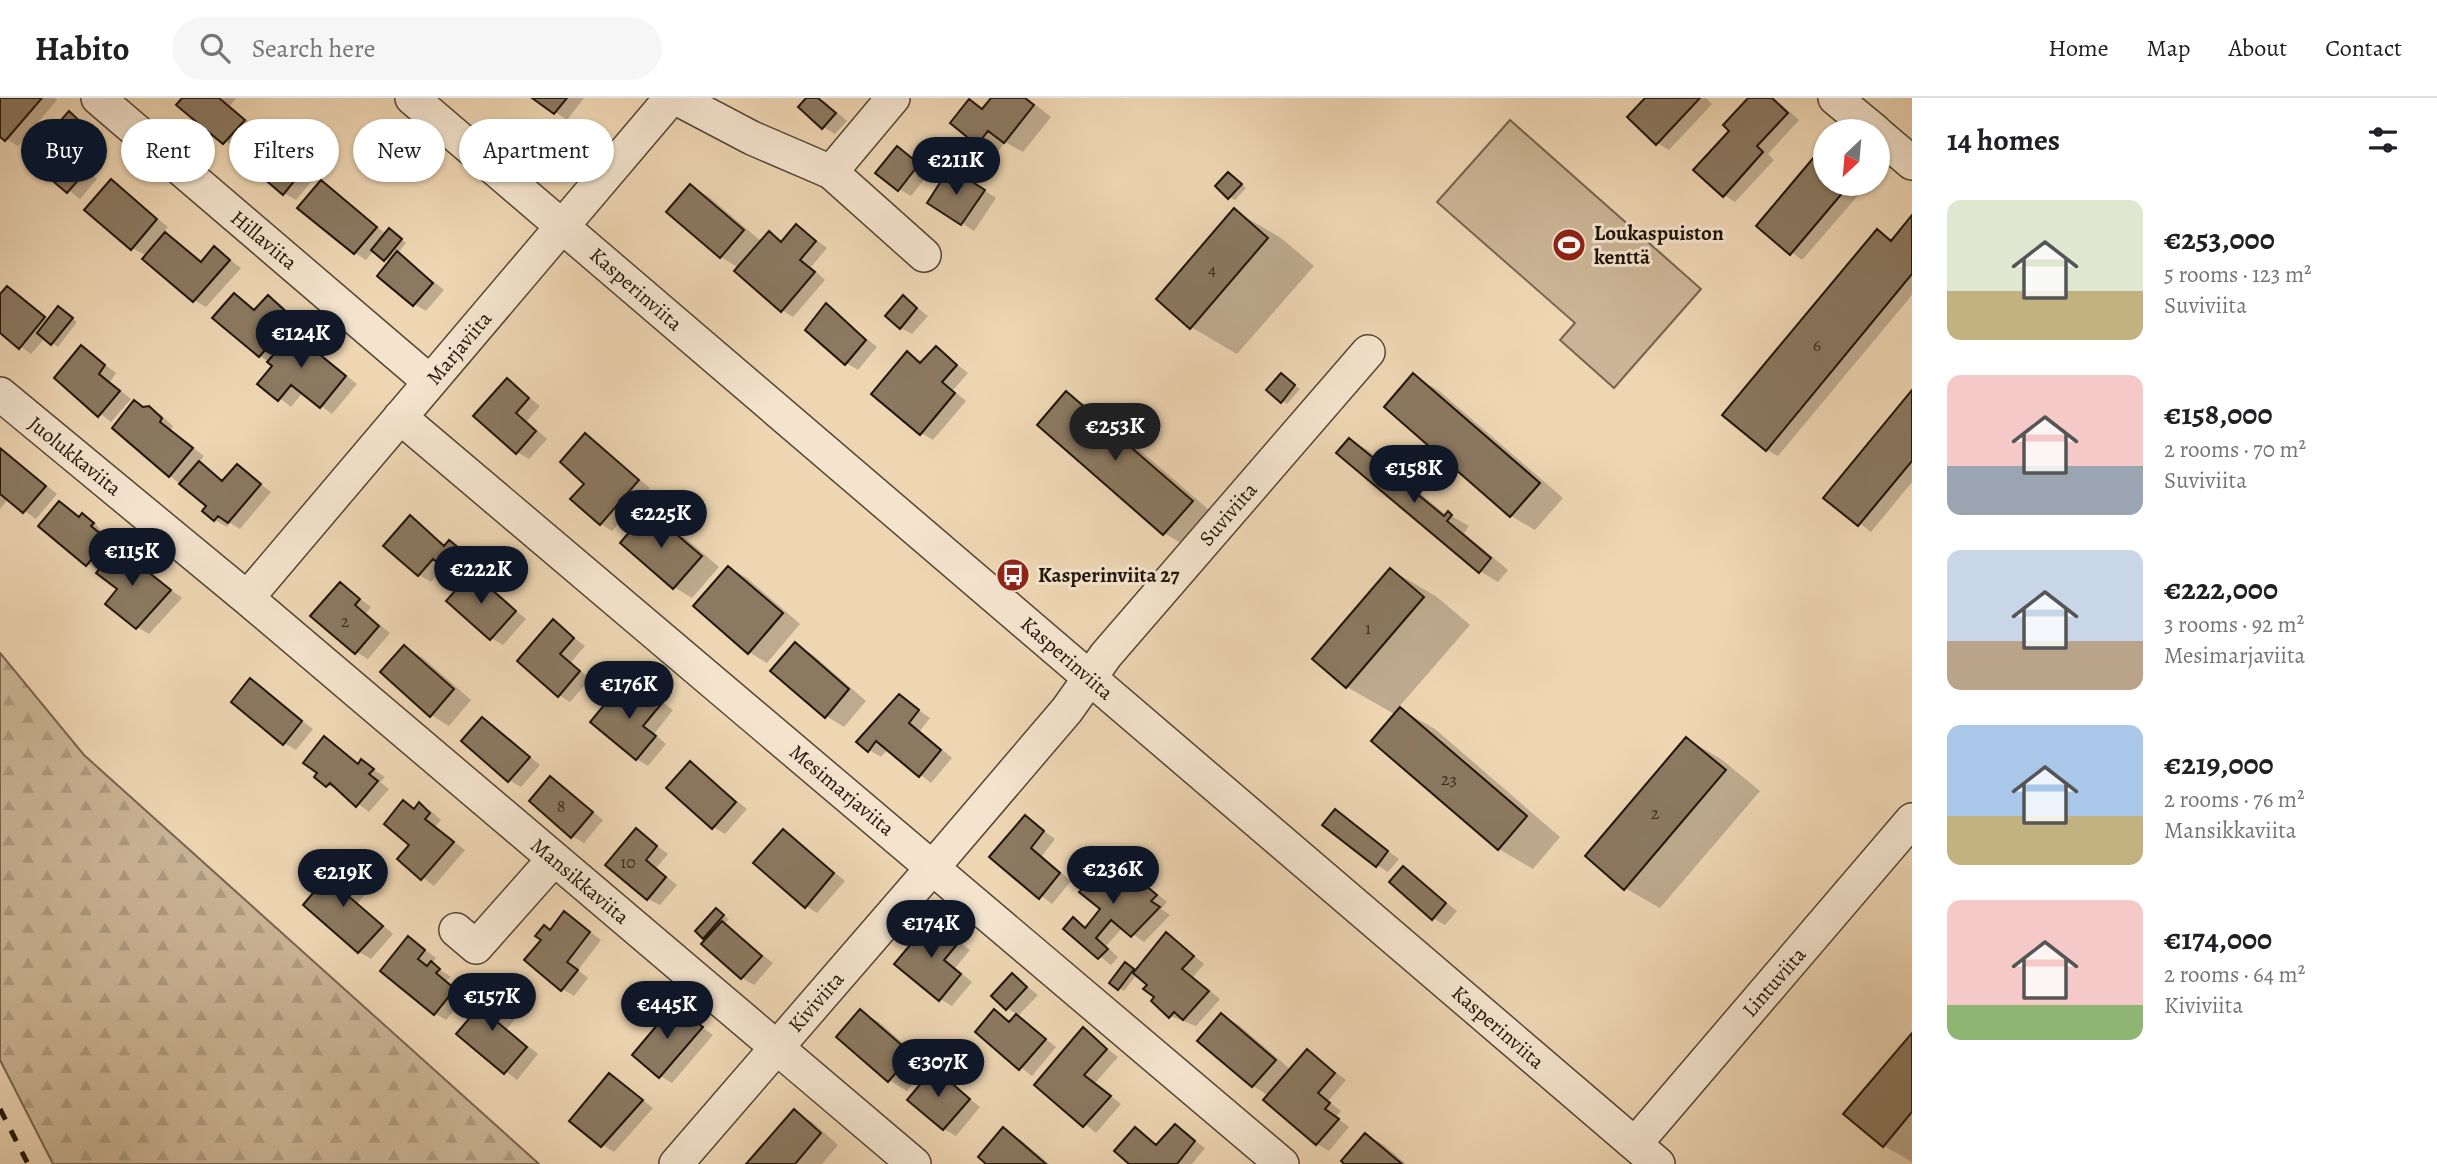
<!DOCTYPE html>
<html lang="en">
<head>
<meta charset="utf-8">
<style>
  :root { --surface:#fff; --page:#f6f6f6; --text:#202124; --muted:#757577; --line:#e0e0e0; --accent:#111827 }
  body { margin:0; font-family:Alegreya,serif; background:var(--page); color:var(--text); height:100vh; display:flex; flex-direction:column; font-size:26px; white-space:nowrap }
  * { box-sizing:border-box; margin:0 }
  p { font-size:23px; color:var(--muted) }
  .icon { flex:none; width:38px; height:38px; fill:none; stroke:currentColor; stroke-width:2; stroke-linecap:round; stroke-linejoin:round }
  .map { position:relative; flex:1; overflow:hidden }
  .drawer { display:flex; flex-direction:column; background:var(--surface); width:525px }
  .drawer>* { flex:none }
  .banner { position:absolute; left:21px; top:21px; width:665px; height:63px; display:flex; gap:14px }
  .needle { width:46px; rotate:206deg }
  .fabs { position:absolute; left:1813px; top:21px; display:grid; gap:14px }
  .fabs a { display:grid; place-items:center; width:77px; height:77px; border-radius:50%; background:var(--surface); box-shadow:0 2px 5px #0004; font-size:35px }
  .price { position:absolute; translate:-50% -60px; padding:0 16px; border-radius:24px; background:var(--accent); color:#fff; font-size:23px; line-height:46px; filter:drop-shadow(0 2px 4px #0008) }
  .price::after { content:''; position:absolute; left:50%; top:42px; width:21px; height:16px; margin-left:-10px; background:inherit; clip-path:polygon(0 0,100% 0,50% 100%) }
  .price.active { background:#222; color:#fff }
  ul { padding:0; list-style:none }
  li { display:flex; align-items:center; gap:21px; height:175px; padding:0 35px }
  li span { display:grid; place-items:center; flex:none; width:196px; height:140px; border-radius:14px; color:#555 }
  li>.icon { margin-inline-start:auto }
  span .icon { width:84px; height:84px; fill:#fffc; stroke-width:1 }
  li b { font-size:30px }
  h2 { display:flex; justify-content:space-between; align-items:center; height:84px; padding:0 35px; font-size:30px }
  .pill { padding:0 24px; border-radius:32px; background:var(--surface); box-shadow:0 2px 5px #0004; font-size:24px; line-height:63px }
  .pill.active { background:var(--accent); color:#fff }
  header { display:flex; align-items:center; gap:42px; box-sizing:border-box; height:98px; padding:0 35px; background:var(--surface); border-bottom:2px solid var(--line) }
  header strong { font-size:33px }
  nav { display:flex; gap:38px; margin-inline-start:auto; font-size:24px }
  .search { width:490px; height:63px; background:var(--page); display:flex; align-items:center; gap:18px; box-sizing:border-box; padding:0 24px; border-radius:38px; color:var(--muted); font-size:26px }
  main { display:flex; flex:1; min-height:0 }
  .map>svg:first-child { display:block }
</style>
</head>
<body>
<header>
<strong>Habito</strong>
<div class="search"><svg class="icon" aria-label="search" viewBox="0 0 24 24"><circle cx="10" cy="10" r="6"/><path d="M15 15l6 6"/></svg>Search here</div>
<nav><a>Home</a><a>Map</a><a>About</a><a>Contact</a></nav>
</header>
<main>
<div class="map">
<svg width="1912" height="1066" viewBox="0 0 1912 1066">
  <defs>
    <pattern id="forest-firs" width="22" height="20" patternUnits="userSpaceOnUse" patternTransform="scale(1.75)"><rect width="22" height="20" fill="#cbb596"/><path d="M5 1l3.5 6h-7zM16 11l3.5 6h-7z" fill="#ae9b80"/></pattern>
  </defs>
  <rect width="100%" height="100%" fill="#eed6b3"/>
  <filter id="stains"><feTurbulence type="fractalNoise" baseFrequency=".00286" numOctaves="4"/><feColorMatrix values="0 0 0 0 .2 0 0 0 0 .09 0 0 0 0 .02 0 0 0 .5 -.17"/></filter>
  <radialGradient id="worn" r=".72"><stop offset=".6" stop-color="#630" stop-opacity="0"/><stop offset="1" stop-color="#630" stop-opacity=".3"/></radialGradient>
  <!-- forest -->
  <path fill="url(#forest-firs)" stroke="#766550" stroke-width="2" d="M0,555L84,657L539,1066H53L0,962Z"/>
  <!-- park -->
  <path fill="#cbb596" stroke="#766550" stroke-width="2" d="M1510,22L1701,191L1614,290L1560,242L1575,225L1437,104Z"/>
  <!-- shadow -->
  <path fill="#0003" d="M0,0H55L57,2L18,48L0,37Z
    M184,0H236L230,8L315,79L296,102L284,95L239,53L178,7Z
    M535,0H584L567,22Z
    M808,0L824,3L847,23L835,36L823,29Z
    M993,0H1027L1051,19L1023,54L1005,44L996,56L978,45L983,12Z
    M1648,0H1706L1712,6L1669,52L1657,45Z
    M1750,0H1774L1799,22L1768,56L1774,62L1735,104L1724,97L1732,33Z
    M69,16L98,38L77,63L97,81L80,101L30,61Z
    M1825,49V86H1868L1802,162L1758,128Z
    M898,50L930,74L911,98L899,91Z
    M1234,79L1246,90L1235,102L1229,99Z
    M967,81L996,100L974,133L929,104Z
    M111,83L168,129L163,135L203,164L214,150L241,170L206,209L194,202L147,158L132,150Z
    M321,84L386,136L394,135L406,145L398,155L444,192L426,213L414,206L390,164L374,152L366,162L355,155Z
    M691,88L709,99L762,144L769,135L784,144L797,128L827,150L811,169L825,182L793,219L782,212L739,170L721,159Z
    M1235,113L1281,140L1314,168L1237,256L1191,229Z
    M1912,119V197L1778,358L1767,352L1877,133L1893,143Z
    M7,190L50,222L64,214L77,224L58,249L45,240L31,256L0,233V199Z
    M234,197L256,213L268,199L280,206L304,228L301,232L329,252L323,259L357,286L332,316L303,294L291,309L260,285L275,268L260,258Z
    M903,199L928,218L912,236L901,230Z
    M826,207L877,249L858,272L846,265Z
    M82,249L116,275L110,284L131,301L111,324L56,280Z
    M936,250L968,275L953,292L966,303L933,342L921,335L907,255L923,265Z
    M1414,278L1438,292L1563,400L1535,432L1511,418L1386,309Z
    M1286,281L1300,291L1287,306L1282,303Z
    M507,282L540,308L527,323L547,341L529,361L517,354Z
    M1912,294V384L1871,434L1825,399Z
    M1066,296L1090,309L1216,418L1188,449L1164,435Z
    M148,310L161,317L173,328L171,332L204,358L198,365L224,383L237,368L271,394L240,431L230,425L227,429L215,422L208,408L170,378L146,311Z
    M586,337L650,390L612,433L601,426L587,386Z
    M1350,342L1368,352L1446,417L1448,416L1469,428L1464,435L1508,472L1498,484L1480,473Z
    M0,350L57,396L36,421L8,401L0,411Z
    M59,405L81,420L83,418L94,424L117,452L182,500L149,536L137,529L120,491L41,427Z
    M649,414L667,424L719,469L692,500L674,489L623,445Z
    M410,420L446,448L450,444L459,450L431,484L419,477Z
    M462,452L471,459L456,476L446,470Z
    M729,470L747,480L800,526L767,565L749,554Z
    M1391,472L1437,499L1470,527L1398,610L1435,631L1560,739L1533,771L1499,751L1396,617L1347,589Z
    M472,477L526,521L503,547L491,540Z
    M340,486L371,509L366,515L390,535L368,561L356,554Z
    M553,524L585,548L571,564L590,581L570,604L559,597Z
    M795,546L813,557L866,603L844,629L826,618Z
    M405,549L423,560L471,602L449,628L431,617Z
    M250,582L313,631L296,652L284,645Z
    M640,587L673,612L654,636L666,646L648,668L637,661L611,602L622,609Z
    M899,598L930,620L920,633L952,660L931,685L888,651L881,659L869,652Z
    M483,621L540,667L521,689L509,682Z
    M324,640L360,667L362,664L385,679L380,684L389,691L369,714L341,693L327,687Z
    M1687,641L1721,661L1760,693L1660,810L1625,790Z
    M690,665L747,711L725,736L713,729Z
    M551,680L603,722L584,745L572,738Z
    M403,704L416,711L419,706L431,713L441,722L435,729L465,752L434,788L399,761L412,747Z
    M1335,713L1399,761L1388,774L1377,767Z
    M1025,719L1055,741L1042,758L1071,783L1052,806L991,759Z
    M637,733L668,756L656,770L677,787L660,807L648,801Z
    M783,733L845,783L817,815L806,808Z
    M1105,765L1115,771L1118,766L1130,773L1167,804L1161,811L1170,817L1144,844L1123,829L1106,848L1118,859L1111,867L1066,831L1073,822L1087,830L1102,811Z
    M339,766L371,789L358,805L393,836L371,861L359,854Z
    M1403,770L1457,813L1445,827L1433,820Z
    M717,812L729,821L724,826L773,865L754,887L742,880L704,839Z
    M565,815L601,842L578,872L588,880L574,898L562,891Z
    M932,823L970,852L955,870L972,884L952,908L940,901Z
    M1167,836L1204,866L1193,879L1220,901L1196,928L1170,918L1150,886L1137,876L1124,893L1119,890L1131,869L1136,873Z
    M409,840L436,860L431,866L451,879L446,883L466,899L446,922L434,915Z
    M1013,877L1038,897L1017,919L1056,949L1032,978L977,934L994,914L1011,924L1018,917L1007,910Z
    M496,891L523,911L507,931L538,956L517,982L458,936Z
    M674,909L713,937L672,985L660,978Z
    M860,914L879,924L929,968L907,993L889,982Z
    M1222,917L1240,928L1291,972L1307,953L1346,982L1328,1003L1341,1013L1336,1019L1349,1029L1329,1053L1317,1046L1269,998L1253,988Z
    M1083,932L1118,959L1095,985L1121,1006L1096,1035L1037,987Z
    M1912,937V1064L1884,1048Z
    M934,972L980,1009L956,1038L944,1031Z
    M610,977L653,1010L614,1054L602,1047Z
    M794,1013L812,1024L838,1047L822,1066H749Z
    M1175,1028L1205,1050L1192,1066H1131L1136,1031L1158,1048Z
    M1003,1032L1021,1042L1049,1066H989Z
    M1366,1037L1384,1047L1406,1066H1347Z"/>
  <!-- building -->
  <path fill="#8b7961" stroke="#201509" stroke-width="2" d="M0,0H42L5,43L0,39Z
    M182,0H219L245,22L223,46L176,7Z
    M532,0H567L554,16Z
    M806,0H818L836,15L822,31L798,9Z
    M991,0H1025L1034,7L1004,45L988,33L977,47L950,25L969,1L982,11Z
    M1645,0H1700L1656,47L1627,19Z
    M1748,0H1772L1788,15L1757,48L1763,54L1723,99L1693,72L1729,33L1723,27Z
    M69,13L87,30L66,55L86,73L67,95L27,61Z
    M256,30L304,71L283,97L235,56Z
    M1825,46V86H1850L1790,157L1756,128Z
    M897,48L919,66L898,93L875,75Z
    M954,72L985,92L961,127L927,105L945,77L949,80Z
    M1228,74L1242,86L1228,101L1215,88Z
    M111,81L157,121L131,152L84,112Z
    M321,82L377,129L354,156L297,110Z
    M690,86L744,132L720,160L666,114Z
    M1234,110L1268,140L1190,231L1156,201Z
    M1912,117V176L1766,353L1722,317L1877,131L1891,143Z
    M796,126L816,143L800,162L815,174L781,214L734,173L769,133L781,144Z
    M389,130L402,141L384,163L371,152Z
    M165,134L201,164L214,148L230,162L193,204L142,161Z
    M397,153L433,185L413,208L377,178Z
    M7,188L45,219L19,251L0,235V196Z
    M234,195L254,212L268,197L293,220L259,259L212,220Z
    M903,197L917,210L900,231L885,218Z
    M826,205L866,242L845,267L805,232Z
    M58,208L73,220L51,247L37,235Z
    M299,228L318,244L313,251L346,278L320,310L291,287L278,303L257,286L272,268L267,264Z
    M81,247L105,267L99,276L120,293L98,319L54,280Z
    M936,248L957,267L942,284L955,295L920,337L871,296L907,253L920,265Z
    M1281,275L1295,287L1281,305L1266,292Z
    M1413,275L1540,385L1510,419L1384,309Z
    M507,280L529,300L516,315L536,333L516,356L473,318Z
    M1912,292V363L1858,428L1823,400Z
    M1066,293L1193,403L1163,437L1037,327Z
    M134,302L143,309L149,308L162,320L160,324L193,350L169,379L112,330Z
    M585,335L639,382L600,427L570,401L584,386L560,364Z
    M1349,340L1444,418L1448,413L1452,417L1447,423L1491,460L1479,475L1336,355Z
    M0,350L46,388L23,415L0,396Z
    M199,363L222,383L237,366L261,386L228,425L218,418L214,423L202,413L206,408L179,386Z
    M59,403L79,419L82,415L94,425L91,428L108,442L86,468L38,428Z
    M648,412L702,458L673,491L620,445Z
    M410,417L444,448L449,442L460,451L444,470L433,461L418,478L383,448Z
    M117,449L171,492L136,531L105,506L117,491L96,475Z
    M728,468L783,515L748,556L693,508Z
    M1390,470L1424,499L1346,590L1312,561Z
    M472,474L516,513L490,542L446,503Z
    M340,484L360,501L355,507L379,528L355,556L310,518Z
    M553,521L574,540L560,556L580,573L558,599L517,563Z
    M795,544L849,591L825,620L770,573Z
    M404,547L454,591L430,619L380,574Z
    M250,580L302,623L283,647L231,604Z
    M639,585L663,604L643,628L656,638L636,662L590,624L610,600L620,608Z
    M899,596L919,612L909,625L941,652L919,679L876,643L868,654L856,644Z
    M1400,609L1527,718L1498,752L1371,643Z
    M482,619L530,659L508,684L461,643Z
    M324,638L358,666L361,661L374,671L369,676L378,683L356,709L330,685L326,689L314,679L317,675L303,665Z
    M1686,639L1726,672L1624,792L1585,758Z
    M690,663L736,704L712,731L666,690Z
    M550,678L593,714L571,740L529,703Z
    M403,702L414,711L419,704L430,715L425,721L454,744L421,782L397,761L409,747L384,726Z
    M1335,711L1388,753L1376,769L1322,727Z
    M1025,717L1044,733L1031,750L1060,775L1039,801L989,759Z
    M636,730L657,748L646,762L666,779L647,802L605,767Z
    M783,731L834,775L805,810L753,765Z
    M1105,763L1113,770L1118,764L1157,797L1151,803L1160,809L1131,839L1111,822L1096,840L1108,851L1098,861L1063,831L1073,819L1085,830L1100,811L1079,794Z
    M339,764L361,781L347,797L383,828L358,855L303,807Z
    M1403,768L1446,805L1432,822L1389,784Z
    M716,810L724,817L703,841L695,833Z
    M564,813L590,834L567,864L578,872L561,893L524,862L541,842L535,838L544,827L550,832Z
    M932,821L959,844L944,862L961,876L939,903L894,866Z
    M722,823L762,858L741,881L701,846Z
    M1166,834L1194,858L1182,871L1209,893L1183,922L1174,914L1169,920L1151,903L1154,899L1143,891L1147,887L1133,875Z
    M408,838L425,852L418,861L427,868L431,863L440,871L436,875L455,891L434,917L380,873Z
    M1125,864L1134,871L1118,892L1109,885Z
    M1012,875L1027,889L1006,912L991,898Z
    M496,889L513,903L496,923L527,949L504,976L456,936Z
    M674,907L703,929L659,980L632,957Z
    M860,911L912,956L888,984L836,939Z
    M994,911L1009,924L1016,916L1046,941L1019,972L975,934Z
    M1221,915L1276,962L1252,989L1197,943Z
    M1083,929L1107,951L1084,977L1111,998L1083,1029L1034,987Z
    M1912,935V1014L1883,1049L1843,1016Z
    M1307,951L1335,975L1318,995L1330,1005L1325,1011L1339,1021L1316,1047L1263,1002Z
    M934,970L970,1001L943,1032L907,1002Z
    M609,975L643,1002L601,1049L569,1023Z
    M794,1011L821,1035L795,1066H746Z
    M1175,1026L1195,1043L1177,1066H1129L1114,1053L1135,1029L1156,1047Z
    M1003,1029L1046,1066H986L978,1059Z
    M1365,1035L1402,1066H1344L1341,1063Z"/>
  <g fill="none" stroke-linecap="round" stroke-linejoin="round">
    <defs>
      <path id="minor" d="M98,0L430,284
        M412,0L1658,1066
        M676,0L752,40L831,74L924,157
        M1835,0L1875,33
        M1878,36L1912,65
        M831,74L893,0
        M0,296L247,500L914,1066
        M400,319L1282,1066
        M247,500L671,0
        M456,832L476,849L554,761
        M1635,1046L1912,722
        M676,1066L933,769L1067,612L1106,557L1368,254"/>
    </defs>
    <!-- minor casing -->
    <use href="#minor" stroke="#544534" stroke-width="36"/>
    <!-- minor -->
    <use href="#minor" stroke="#f4e4ce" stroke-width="33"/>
    <!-- rail -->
    <path stroke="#201509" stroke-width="5" stroke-dasharray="12 12" stroke-linecap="butt" d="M0,1011L28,1066"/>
  </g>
  <!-- icons -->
  <defs>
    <symbol id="stadium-disc" viewBox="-11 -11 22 22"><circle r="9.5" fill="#8f2418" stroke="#f4e4ce"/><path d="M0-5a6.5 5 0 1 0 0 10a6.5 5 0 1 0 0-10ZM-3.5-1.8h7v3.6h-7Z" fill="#fff"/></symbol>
    <symbol id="bus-disc" viewBox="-11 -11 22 22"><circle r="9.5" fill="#8f2418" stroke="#f4e4ce"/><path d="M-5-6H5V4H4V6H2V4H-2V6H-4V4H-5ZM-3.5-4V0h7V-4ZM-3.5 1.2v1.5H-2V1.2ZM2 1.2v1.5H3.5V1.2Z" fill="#fff"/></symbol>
  </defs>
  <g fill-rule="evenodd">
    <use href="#stadium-disc" x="1550" y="128" width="38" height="38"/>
    <use href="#bus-disc" x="994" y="458" width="38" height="38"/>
  </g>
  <g text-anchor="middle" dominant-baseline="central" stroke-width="6" stroke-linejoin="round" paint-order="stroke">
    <!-- number labels -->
    <g font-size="18" fill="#3b2e1f">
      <text x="1212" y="171">4</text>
      <text x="1817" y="247">6</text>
      <text x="345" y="523">2</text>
      <text x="1368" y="530">1</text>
      <text x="1449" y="681">23</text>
      <text x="561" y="708">8</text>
      <text x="1655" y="715">2</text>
      <text x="628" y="764">10</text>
    </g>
    <!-- poi labels -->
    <g font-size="21" font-weight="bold" fill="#201509" stroke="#f4e4ce" text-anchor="start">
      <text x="1594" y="135">Loukaspuiston<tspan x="1594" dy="24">kenttä</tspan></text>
      <text x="1038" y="477">Kasperinviita 27</text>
    </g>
    <!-- street labels -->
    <g font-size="21" fill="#201509" stroke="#f4e4ce">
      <text transform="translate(264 142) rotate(40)">Hillaviita</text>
      <text transform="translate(636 191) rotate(41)">Kasperinviita</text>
      <text transform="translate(459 250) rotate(-50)">Marjaviita</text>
      <text transform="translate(75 358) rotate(39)">Juolukkaviita</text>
      <text transform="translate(1228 416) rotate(-49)">Suviviita</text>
      <text transform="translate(1067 560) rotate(41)">Kasperinviita</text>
      <text transform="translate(842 692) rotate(40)">Mesimarjaviita</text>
      <text transform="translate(580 783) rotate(40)">Mansikkaviita</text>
      <text transform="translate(1774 884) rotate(-49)">Lintuviita</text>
      <text transform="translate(816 904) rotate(-49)">Kiviviita</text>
      <text transform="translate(1498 929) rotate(41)">Kasperinviita</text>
    </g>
  </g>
  <rect width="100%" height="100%" filter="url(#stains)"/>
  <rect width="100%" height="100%" fill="url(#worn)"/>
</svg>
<div class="fabs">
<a><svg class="needle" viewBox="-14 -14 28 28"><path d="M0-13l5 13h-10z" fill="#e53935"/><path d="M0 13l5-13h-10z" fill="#757577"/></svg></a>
</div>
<b class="price" style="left:956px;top:99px">€211K</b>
<b class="price" style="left:301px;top:272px">€124K</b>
<b class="price active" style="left:1115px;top:365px">€253K</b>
<b class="price" style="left:1414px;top:407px">€158K</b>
<b class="price" style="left:661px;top:452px">€225K</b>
<b class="price" style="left:132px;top:490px">€115K</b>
<b class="price" style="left:481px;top:508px">€222K</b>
<b class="price" style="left:629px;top:623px">€176K</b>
<b class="price" style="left:1113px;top:808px">€236K</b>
<b class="price" style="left:343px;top:811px">€219K</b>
<b class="price" style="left:931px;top:862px">€174K</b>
<b class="price" style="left:492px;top:935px">€157K</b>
<b class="price" style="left:667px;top:943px">€445K</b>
<b class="price" style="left:938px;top:1001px">€307K</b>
<div class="banner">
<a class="pill active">Buy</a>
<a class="pill">Rent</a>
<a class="pill">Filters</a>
<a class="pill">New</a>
<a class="pill">Apartment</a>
</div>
</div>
<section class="drawer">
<h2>14 homes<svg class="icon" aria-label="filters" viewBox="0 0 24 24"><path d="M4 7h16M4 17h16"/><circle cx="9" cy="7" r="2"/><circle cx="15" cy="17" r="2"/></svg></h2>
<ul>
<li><span style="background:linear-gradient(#dfe7d0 65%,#c2b280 0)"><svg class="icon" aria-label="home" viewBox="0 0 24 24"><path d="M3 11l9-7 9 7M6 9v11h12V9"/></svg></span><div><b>€253,000</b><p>5 rooms · 123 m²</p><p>Suviviita</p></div></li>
<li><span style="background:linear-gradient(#f6c9c9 65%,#9aa5b1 0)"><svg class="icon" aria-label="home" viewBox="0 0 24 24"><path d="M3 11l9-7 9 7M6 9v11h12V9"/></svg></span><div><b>€158,000</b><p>2 rooms · 70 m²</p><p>Suviviita</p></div></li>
<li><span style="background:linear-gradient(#c9d6e8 65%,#b9a48a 0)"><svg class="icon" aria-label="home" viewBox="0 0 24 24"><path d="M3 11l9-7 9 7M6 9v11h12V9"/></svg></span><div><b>€222,000</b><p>3 rooms · 92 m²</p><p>Mesimarjaviita</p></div></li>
<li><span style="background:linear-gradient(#a9c7e8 65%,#c2b280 0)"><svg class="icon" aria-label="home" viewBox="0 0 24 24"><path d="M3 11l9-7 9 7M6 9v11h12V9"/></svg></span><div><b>€219,000</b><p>2 rooms · 76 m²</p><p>Mansikkaviita</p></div></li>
<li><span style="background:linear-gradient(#f6c9c9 75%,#8fb573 0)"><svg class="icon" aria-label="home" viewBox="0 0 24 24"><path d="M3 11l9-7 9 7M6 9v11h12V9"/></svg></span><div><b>€174,000</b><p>2 rooms · 64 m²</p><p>Kiviviita</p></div></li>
</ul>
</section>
</main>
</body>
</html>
